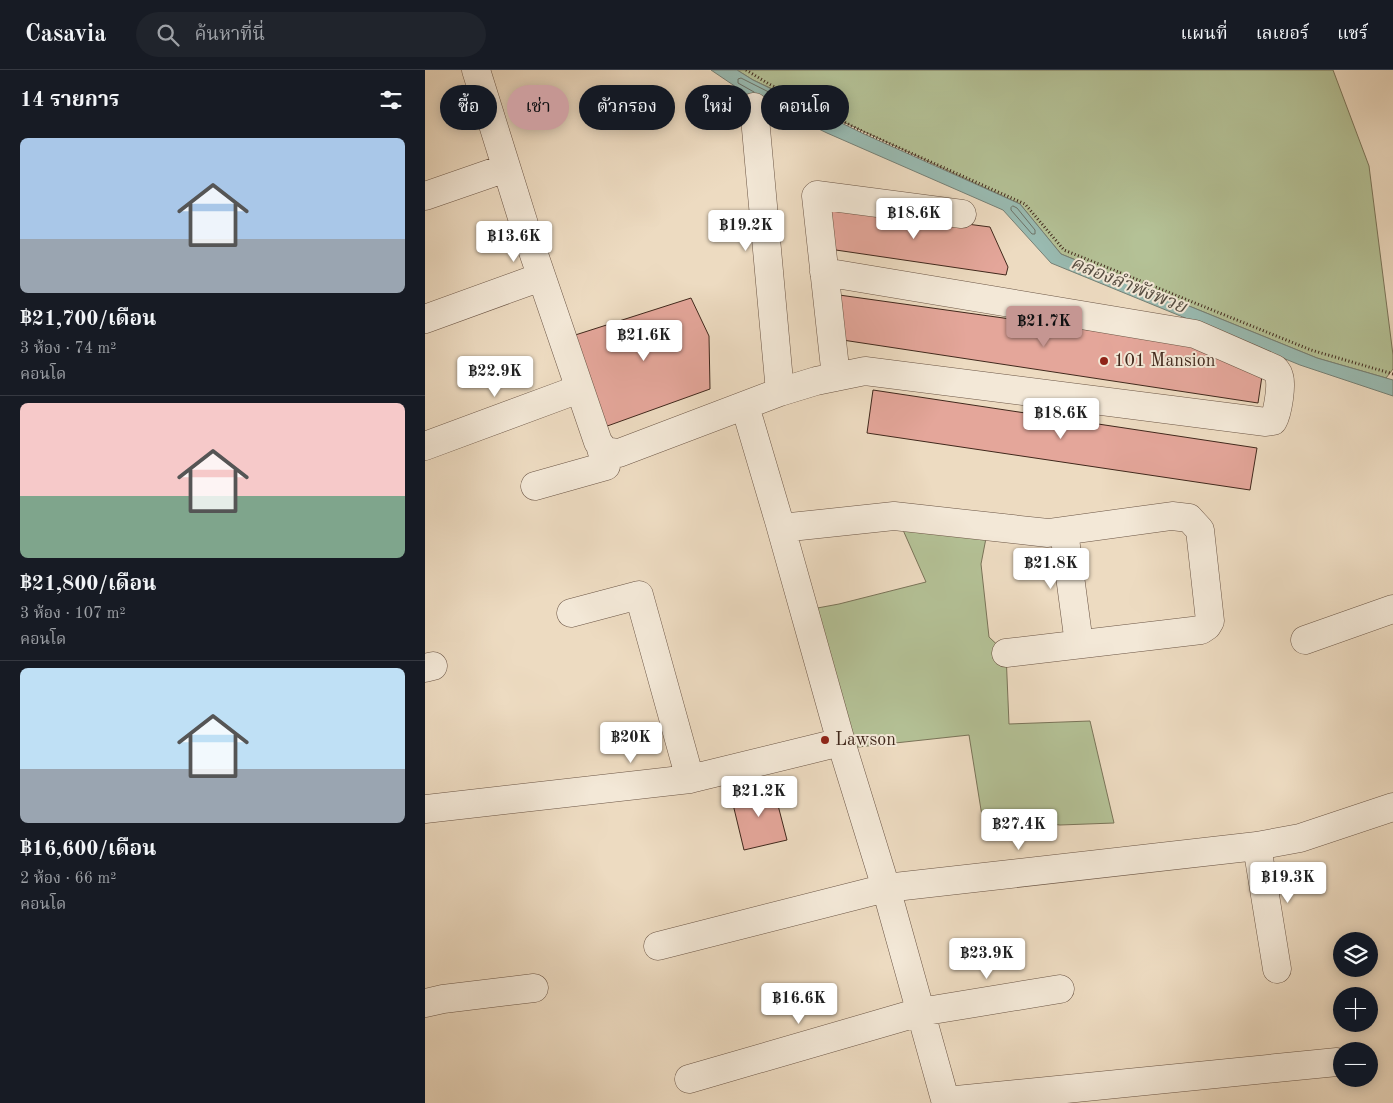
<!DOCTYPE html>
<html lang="th">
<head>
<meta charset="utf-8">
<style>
  :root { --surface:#171b24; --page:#20242c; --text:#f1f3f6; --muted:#9ea1a6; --line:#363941; --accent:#c59692 }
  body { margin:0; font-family:"Old Standard TT","Noto Serif Thai",serif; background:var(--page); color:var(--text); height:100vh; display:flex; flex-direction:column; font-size:19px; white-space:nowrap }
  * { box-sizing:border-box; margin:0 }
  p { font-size:16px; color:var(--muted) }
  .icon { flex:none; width:28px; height:28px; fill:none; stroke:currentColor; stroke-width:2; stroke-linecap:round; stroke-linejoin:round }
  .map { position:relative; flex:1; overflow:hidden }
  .panel { display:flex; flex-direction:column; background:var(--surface); width:425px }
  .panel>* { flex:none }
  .guide { position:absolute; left:15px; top:15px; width:475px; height:45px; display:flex; gap:10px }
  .tools { position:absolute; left:908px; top:862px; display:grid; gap:10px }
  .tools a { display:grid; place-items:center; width:45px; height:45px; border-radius:50%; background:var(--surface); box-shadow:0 2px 12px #0003; font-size:25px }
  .price { position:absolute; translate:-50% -42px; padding:0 11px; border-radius:5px; background:#fff; color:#222; font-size:16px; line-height:32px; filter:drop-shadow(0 1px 2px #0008) }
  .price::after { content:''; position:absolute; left:50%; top:30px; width:15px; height:11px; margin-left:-8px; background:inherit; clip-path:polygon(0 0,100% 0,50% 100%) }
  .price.current { background:var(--accent); color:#111 }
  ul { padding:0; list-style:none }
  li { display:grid; align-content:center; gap:10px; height:265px; padding:0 20px }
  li+li { border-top:1px solid var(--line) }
  li span { display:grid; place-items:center; height:155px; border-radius:8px; color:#555 }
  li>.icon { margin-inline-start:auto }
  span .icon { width:90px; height:90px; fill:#fffc; stroke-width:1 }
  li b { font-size:21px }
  h2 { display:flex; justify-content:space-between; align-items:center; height:60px; padding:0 20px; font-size:21px }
  .tag { padding:0 18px; border-radius:22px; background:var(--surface); box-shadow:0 2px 12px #0003; font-size:18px; line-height:45px }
  .tag.current { background:var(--accent); color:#111 }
  header { display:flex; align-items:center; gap:30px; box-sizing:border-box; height:70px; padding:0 25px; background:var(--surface); border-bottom:1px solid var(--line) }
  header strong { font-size:24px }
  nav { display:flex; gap:28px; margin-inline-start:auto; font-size:18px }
  .search { width:350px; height:45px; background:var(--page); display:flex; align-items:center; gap:12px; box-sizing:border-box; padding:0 18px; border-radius:28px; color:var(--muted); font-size:19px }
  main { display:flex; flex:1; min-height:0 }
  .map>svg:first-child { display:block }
</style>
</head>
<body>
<header>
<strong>Casavia</strong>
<div class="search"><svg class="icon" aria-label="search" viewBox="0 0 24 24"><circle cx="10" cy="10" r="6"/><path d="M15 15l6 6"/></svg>ค้นหาที่นี่</div>
<nav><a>แผนที่</a><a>เลเยอร์</a><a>แชร์</a></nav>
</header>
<main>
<section class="panel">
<h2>14 รายการ<svg class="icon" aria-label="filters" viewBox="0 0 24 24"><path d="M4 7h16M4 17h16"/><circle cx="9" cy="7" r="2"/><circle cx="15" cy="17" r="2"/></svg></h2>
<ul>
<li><span style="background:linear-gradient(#a9c7e8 65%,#9aa5b1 0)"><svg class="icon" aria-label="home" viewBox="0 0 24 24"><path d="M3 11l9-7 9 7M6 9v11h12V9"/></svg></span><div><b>฿21,700/เดือน</b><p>3 ห้อง · 74 m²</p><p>คอนโด</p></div></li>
<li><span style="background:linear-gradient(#f6c9c9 60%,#7fa58c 0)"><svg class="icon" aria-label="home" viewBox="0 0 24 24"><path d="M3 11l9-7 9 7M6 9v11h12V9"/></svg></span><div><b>฿21,800/เดือน</b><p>3 ห้อง · 107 m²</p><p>คอนโด</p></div></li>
<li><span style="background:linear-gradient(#bfe0f5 65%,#9aa5b1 0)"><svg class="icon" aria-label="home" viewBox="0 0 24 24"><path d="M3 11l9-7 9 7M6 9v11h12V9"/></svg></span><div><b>฿16,600/เดือน</b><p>2 ห้อง · 66 m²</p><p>คอนโด</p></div></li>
</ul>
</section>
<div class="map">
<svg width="968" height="1033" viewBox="0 0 968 1033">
  <rect width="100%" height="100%" fill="#eddbc1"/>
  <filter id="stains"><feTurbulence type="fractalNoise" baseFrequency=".004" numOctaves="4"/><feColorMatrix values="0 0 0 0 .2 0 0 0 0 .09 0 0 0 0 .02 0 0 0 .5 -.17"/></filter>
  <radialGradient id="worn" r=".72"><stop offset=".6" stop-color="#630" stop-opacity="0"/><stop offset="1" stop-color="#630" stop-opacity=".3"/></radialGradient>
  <!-- green -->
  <path fill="#b4c196" stroke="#7a7459" d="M312,0H908L944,96L968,285V299L961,308L892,288L636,184L595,134L328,10Z
    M478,460L562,463L556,494L564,567L581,583L584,654L665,651L689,753L635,755L557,746L544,665L424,678L387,539L414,534L501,512Z"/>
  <!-- water -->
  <path fill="#99bbb2" stroke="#758076" d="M286,0H312L328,10L439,64L595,134L636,184L892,288L968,310V326L875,295L626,193L578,140L402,63L320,23Z"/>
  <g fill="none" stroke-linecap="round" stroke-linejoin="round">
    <!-- shore -->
    <path stroke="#6c7267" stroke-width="1" d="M329,22L313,13V9L316,8L407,54L408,57L404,58L340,28
      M588,136L592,138L610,160V164H607L586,140V138Z"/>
  </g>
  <!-- building -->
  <path fill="#e4a69a" stroke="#40281c" d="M397,135L565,157L583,197L581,205L404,179Z
    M407,224L771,275L837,306L833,333L411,269Z
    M266,228L284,266L285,319L174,359L144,267Z
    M448,320L832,378L825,420L442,363Z
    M348,716L362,770L319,780L306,726Z"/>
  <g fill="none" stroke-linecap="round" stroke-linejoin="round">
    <defs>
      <path id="minor" d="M51,0L103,167L173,372L180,381L194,383L355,322L391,311L440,301L841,352L848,351C853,342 857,315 854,306C853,302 852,302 850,299L770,264L399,202
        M329,37L355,322
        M0,126L81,98
        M0,249L116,207
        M411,307L391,126L392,125L537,144
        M320,336L354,451L416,672L461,818L521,1033
        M0,376L154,319
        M110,416L181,396L175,375
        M356,458L469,446L623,463L747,446L764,448L775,460L785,551L782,556L776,560L581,583
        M639,461L654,574
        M146,543L214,525L265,709
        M880,570L968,539
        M0,598L8,596
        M0,739L265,709L416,672
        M832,776L852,899
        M233,876L461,818L832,776L875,768L968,737
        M0,933L18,929L109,918
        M264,1009L495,942L635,919
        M521,1031L912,992"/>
    </defs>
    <!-- minor casing -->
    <use href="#minor" stroke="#6b5545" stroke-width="29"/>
    <!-- path -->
    <path stroke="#40281c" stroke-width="3" stroke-dasharray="1 2.5" stroke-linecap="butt" d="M321,0L344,14L439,62L600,134L639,180L886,280L968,304"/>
    <!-- minor -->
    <use href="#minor" stroke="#f3e8d7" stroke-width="28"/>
  </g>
  <!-- markers -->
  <g fill="#8f2418" stroke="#f3e8d7" stroke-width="2">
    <circle cx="679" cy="291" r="5"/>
    <circle cx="400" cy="670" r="5"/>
  </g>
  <g text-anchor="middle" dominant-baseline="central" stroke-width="4" stroke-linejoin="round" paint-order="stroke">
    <!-- poi labels -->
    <g font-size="18" fill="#40281c" stroke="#f3e8d7" text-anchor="start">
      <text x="689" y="291">101 Mansion</text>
      <text x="410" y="670">Lawson</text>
    </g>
    <!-- water labels -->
    <g font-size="19" font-style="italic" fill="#564d42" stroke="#f3e8d7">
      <text transform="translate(703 216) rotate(22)">คลองลำพังพวย</text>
    </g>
  </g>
  <rect width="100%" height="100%" filter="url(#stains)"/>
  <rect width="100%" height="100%" fill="url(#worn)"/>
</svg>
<div class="tools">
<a><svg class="icon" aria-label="layers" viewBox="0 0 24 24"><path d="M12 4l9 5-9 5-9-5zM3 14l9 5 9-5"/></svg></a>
<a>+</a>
<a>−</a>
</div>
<b class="price" style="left:489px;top:170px">฿18.6K</b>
<b class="price" style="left:321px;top:182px">฿19.2K</b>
<b class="price" style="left:89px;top:193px">฿13.6K</b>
<b class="price current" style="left:619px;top:278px">฿21.7K</b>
<b class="price" style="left:219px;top:292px">฿21.6K</b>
<b class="price" style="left:70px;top:328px">฿22.9K</b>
<b class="price" style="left:636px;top:370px">฿18.6K</b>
<b class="price" style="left:626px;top:520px">฿21.8K</b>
<b class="price" style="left:206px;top:694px">฿20K</b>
<b class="price" style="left:334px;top:748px">฿21.2K</b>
<b class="price" style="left:594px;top:781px">฿27.4K</b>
<b class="price" style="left:863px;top:834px">฿19.3K</b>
<b class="price" style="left:562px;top:910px">฿23.9K</b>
<b class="price" style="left:374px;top:955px">฿16.6K</b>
<div class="guide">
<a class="tag">ซื้อ</a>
<a class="tag current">เช่า</a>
<a class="tag">ตัวกรอง</a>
<a class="tag">ใหม่</a>
<a class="tag">คอนโด</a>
</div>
</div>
</main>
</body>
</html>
